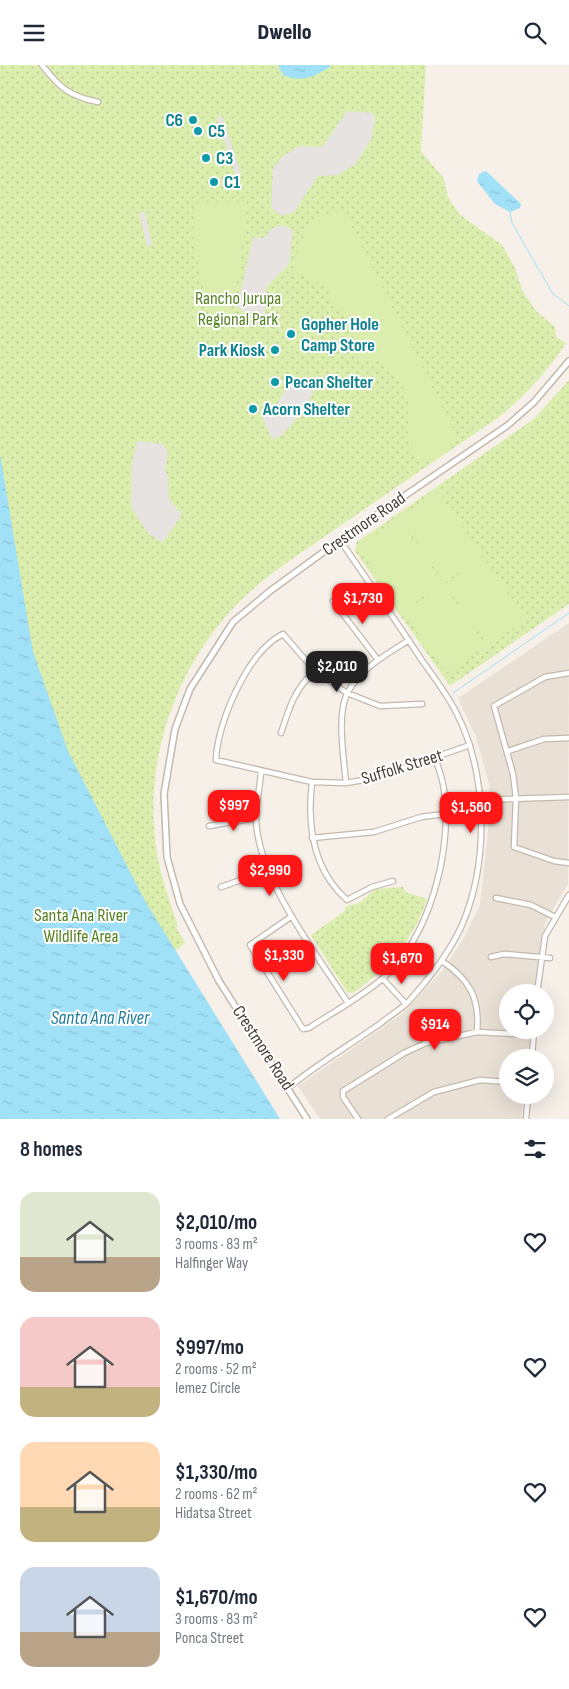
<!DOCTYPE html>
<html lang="en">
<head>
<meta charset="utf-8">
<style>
  :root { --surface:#fff; --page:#f2f2f3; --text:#1f2937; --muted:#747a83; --accent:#ff1617 }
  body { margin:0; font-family:"Sofia Sans Condensed",sans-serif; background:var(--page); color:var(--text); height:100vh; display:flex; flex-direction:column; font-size:19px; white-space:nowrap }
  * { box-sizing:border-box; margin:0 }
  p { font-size:16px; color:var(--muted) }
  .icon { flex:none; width:28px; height:28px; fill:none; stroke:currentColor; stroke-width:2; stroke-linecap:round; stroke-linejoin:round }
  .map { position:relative; height:1054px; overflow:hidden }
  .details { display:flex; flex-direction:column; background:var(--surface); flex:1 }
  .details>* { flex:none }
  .controls { position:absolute; left:499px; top:919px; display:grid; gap:10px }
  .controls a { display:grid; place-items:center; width:55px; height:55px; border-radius:50%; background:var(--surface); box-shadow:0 5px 20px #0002; font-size:25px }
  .price { position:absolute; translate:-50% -42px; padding:0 11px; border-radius:10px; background:var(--accent); color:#fff; font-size:16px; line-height:32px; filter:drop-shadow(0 1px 2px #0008) }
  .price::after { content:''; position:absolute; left:50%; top:30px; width:15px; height:11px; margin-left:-8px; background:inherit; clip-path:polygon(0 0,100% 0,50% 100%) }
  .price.on { background:#222; color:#fff }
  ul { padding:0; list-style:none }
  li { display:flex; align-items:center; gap:15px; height:125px; padding:0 20px }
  li span { display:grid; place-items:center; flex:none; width:140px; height:100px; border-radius:15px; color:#555 }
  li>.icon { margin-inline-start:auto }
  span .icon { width:60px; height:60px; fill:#fffc; stroke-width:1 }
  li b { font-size:21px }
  h2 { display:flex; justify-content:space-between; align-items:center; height:60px; padding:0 20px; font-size:21px }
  header { display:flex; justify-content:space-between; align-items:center; height:65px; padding:0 20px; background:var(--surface); font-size:22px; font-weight:800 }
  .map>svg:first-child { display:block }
</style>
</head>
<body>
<header><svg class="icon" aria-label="menu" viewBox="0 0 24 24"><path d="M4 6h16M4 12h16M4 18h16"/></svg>Dwello<svg class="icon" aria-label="search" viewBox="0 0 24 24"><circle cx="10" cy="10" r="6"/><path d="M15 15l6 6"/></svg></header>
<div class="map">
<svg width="569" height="1054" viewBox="0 0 569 1054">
  <defs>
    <pattern id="grass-dots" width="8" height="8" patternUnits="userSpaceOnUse" patternTransform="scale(1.25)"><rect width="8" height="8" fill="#dbeeae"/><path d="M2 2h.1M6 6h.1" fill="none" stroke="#bdcd96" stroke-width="1.8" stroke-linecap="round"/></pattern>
    <pattern id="water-ripples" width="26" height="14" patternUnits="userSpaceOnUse" patternTransform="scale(1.25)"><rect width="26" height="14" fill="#a0e1f8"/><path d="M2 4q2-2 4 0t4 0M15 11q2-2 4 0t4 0" fill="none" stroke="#8bc2d5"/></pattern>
  </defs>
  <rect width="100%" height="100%" fill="#f6f0e9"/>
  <!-- residential -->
  <path fill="#eae1d6" d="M569,558L568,819L545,858L537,927L508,928V965H532L529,992H508V1030H524L521,1054H320L298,1021L402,949L442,906L464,873L480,840L490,747L489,719L476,672L458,633Z"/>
  <!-- grass -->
  <path fill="url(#grass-dots)" d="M0,0H426L421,86L444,114L448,132L459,149L502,180L515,203L523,227L537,247L555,262L556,272L566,278C547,307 526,330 499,352C445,389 391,426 337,463C303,487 267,509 238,538C175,603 142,698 157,788C161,813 170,837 178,861L176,862L185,878L16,1020L0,1005Z
    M569,315V539L450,621L355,486L357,477L534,354Z
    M403,822L405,827L427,834C414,874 387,904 353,928L347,927L311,870L345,846V842L359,838L376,824Z"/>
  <!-- pitch -->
  <path fill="#dbeeae" d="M247,137L239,212L231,235L230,250H209L193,174L194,138Z
    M344,146L458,374L429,397L421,396L408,376V331L398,312L379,295L369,297L355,292L354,286L358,275L354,261L339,247L325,221L293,206L301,175L318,151Z
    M438,426L482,491L444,517L400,452Z
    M398,453L443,518L402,546L360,485L363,478Z
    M483,492L526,554L488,580L445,519Z
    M444,520L486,581L446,608L403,547Z"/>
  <!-- parking -->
  <path fill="#e7e3e1" d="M347,46L373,48L375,54L371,74L356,99L337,110L318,111L294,147L282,151L271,143L273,103L283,91L299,81L322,82Z
    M222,51L241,109L236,111L217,53Z
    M145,147L152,180L147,182L139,148Z
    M282,160L293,165L289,199L266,222L264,260L237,242L253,172L264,173L271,164Z
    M290,316L315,322L309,336L294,357L281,371L272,374L262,352L275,343Z
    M137,376L162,379L168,386L165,408L168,409L169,435L181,448L180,453L162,478L148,468L131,442L132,397Z"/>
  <!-- water -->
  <path fill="url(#water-ripples)" d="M278,0H330V2C313,12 302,18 283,10Z
    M486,106L521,139L520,143L510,147L495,139L477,116L479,109Z
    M0,389L33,587L68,686L145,836L280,1054H0Z"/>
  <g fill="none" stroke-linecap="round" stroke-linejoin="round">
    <!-- stream -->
    <path stroke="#a0e1f8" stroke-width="1" d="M510,147L512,158L553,229L569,241
      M453,628L569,548"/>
    <defs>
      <path id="minor" d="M42,0C60,23 69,31 98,37
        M333,536L378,595
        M569,608L545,612L494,641L513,709L516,733L514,782L554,796L569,798
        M422,639L380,641L347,628L315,606L283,569C248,586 217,658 216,695L312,717L346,718L375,713L470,680
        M281,668C289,643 295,623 315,606
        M508,686L544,674L569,673
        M261,707C260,722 256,738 256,753C257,813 316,888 348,938
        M312,717C307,760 313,805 347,835L372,822L393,816
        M346,718C344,694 336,648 348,627C361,603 387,589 409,575
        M481,735L569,732
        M209,761L256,753
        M312,773L374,767L421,752L445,749
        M221,822L267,806
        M496,833L531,840L555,852
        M292,851L250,880L303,964L309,963C333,947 360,933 382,914C429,876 453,784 444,725C443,714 438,703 435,692
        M491,892L504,889L550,893
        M442,896C470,915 480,933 477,967
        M383,914L406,939
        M537,928L545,871L569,830
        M418,955L426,978
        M532,992L534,965
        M288,1023C317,999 350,980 381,958C389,951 400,945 408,937C429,914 449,889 462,860C489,797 488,709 456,647C447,629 433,611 421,594C395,554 367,515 340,475
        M358,1054L343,1032V1026L404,988L426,978L477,967L534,970
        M388,1054L434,1027L480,1015L508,1017
        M526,1054L528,1030"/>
      <path id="tertiary" d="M307,1054L219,916L180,839L167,792L164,729L175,664L190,624L233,557L270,526L340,475L508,360L534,337L569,296"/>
    </defs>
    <!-- minor casing -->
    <use href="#minor" stroke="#c5b9ad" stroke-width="7"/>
    <!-- tertiary casing -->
    <use href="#tertiary" stroke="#c5b9ad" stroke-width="8"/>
    <!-- minor -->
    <use href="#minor" stroke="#fff" stroke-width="4.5"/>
    <!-- tertiary -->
    <use href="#tertiary" stroke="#fff" stroke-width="5"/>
  </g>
  <!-- markers -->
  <g fill="#0f9aa8" stroke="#fff" stroke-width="2">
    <circle cx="193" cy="55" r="5"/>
    <circle cx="198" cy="66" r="5"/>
    <circle cx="206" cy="93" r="5"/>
    <circle cx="214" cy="117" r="5"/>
    <circle cx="291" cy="269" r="5"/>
    <circle cx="275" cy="285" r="5"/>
    <circle cx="275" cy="317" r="5"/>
    <circle cx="253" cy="344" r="5"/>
  </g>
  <g text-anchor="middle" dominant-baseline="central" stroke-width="4" stroke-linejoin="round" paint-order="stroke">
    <!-- culture labels -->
    <g font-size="18" font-weight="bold" fill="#0d838f" stroke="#fff" text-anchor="start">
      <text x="183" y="55" text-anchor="end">C6</text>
      <text x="208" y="66">C5</text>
      <text x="216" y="93">C3</text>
      <text x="224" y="117">C1</text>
      <text x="301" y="259">Gopher Hole<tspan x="301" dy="21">Camp Store</tspan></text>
      <text x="265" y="285" text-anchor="end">Park Kiosk</text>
      <text x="285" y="317">Pecan Shelter</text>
      <text x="263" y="344">Acorn Shelter</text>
    </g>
    <!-- park labels -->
    <g font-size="18" fill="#568322" stroke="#fff">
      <text x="238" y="233">Rancho Jurupa<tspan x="238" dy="21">Regional Park</tspan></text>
      <text x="81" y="850">Santa Ana River<tspan x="81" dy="21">Wildlife Area</tspan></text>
    </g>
    <!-- street labels -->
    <g font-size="18" fill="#4a3f36" stroke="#fff">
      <text transform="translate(364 459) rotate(-35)">Crestmore Road</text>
      <text transform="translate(402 702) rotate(-17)">Suffolk Street</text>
      <text transform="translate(263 983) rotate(57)">Crestmore Road</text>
    </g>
    <!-- water labels -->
    <g font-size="19" font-style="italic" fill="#1f7c9f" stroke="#fff">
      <text x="100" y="953">Santa Ana River</text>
    </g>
  </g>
</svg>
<div class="controls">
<a><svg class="icon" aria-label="locate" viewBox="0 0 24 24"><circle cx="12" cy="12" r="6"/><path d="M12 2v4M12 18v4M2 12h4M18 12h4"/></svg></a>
<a><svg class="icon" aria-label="layers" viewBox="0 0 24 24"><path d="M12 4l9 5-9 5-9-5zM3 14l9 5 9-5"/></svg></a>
</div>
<b class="price" style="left:363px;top:560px">$1,730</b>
<b class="price on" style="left:337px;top:628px">$2,010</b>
<b class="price" style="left:234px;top:767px">$997</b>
<b class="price" style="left:471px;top:769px">$1,560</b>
<b class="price" style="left:270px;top:832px">$2,990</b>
<b class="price" style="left:284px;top:917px">$1,330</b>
<b class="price" style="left:402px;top:920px">$1,670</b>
<b class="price" style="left:435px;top:986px">$914</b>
</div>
<section class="details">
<h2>8 homes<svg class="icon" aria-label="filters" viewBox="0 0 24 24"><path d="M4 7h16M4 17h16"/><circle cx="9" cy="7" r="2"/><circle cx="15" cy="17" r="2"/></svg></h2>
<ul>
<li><span style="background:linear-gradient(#dfe7d0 65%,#b9a48a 0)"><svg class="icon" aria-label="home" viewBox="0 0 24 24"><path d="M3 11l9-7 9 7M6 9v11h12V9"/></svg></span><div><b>$2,010/mo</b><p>3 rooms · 83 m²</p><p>Halfinger Way</p></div><svg class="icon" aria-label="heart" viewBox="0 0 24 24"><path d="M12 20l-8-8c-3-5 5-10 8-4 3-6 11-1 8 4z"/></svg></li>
<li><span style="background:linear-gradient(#f6c9c9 70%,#c2b280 0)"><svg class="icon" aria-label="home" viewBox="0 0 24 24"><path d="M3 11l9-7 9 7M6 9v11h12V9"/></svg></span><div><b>$997/mo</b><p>2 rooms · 52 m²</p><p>Iemez Circle</p></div><svg class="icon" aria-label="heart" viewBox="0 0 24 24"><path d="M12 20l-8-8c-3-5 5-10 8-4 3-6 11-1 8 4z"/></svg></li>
<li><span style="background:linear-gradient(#ffd9b3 65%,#c2b280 0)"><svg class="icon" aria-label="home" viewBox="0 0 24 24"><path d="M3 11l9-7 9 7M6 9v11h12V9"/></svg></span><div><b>$1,330/mo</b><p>2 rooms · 62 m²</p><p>Hidatsa Street</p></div><svg class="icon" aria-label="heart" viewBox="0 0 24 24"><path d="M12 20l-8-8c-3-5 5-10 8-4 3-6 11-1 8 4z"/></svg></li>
<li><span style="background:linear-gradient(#c9d6e8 65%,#b9a48a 0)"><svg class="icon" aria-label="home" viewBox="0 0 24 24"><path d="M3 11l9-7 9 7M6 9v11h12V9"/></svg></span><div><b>$1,670/mo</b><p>3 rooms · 83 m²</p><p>Ponca Street</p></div><svg class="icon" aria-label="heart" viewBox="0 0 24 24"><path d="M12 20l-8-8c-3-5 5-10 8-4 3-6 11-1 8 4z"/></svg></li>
</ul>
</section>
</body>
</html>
